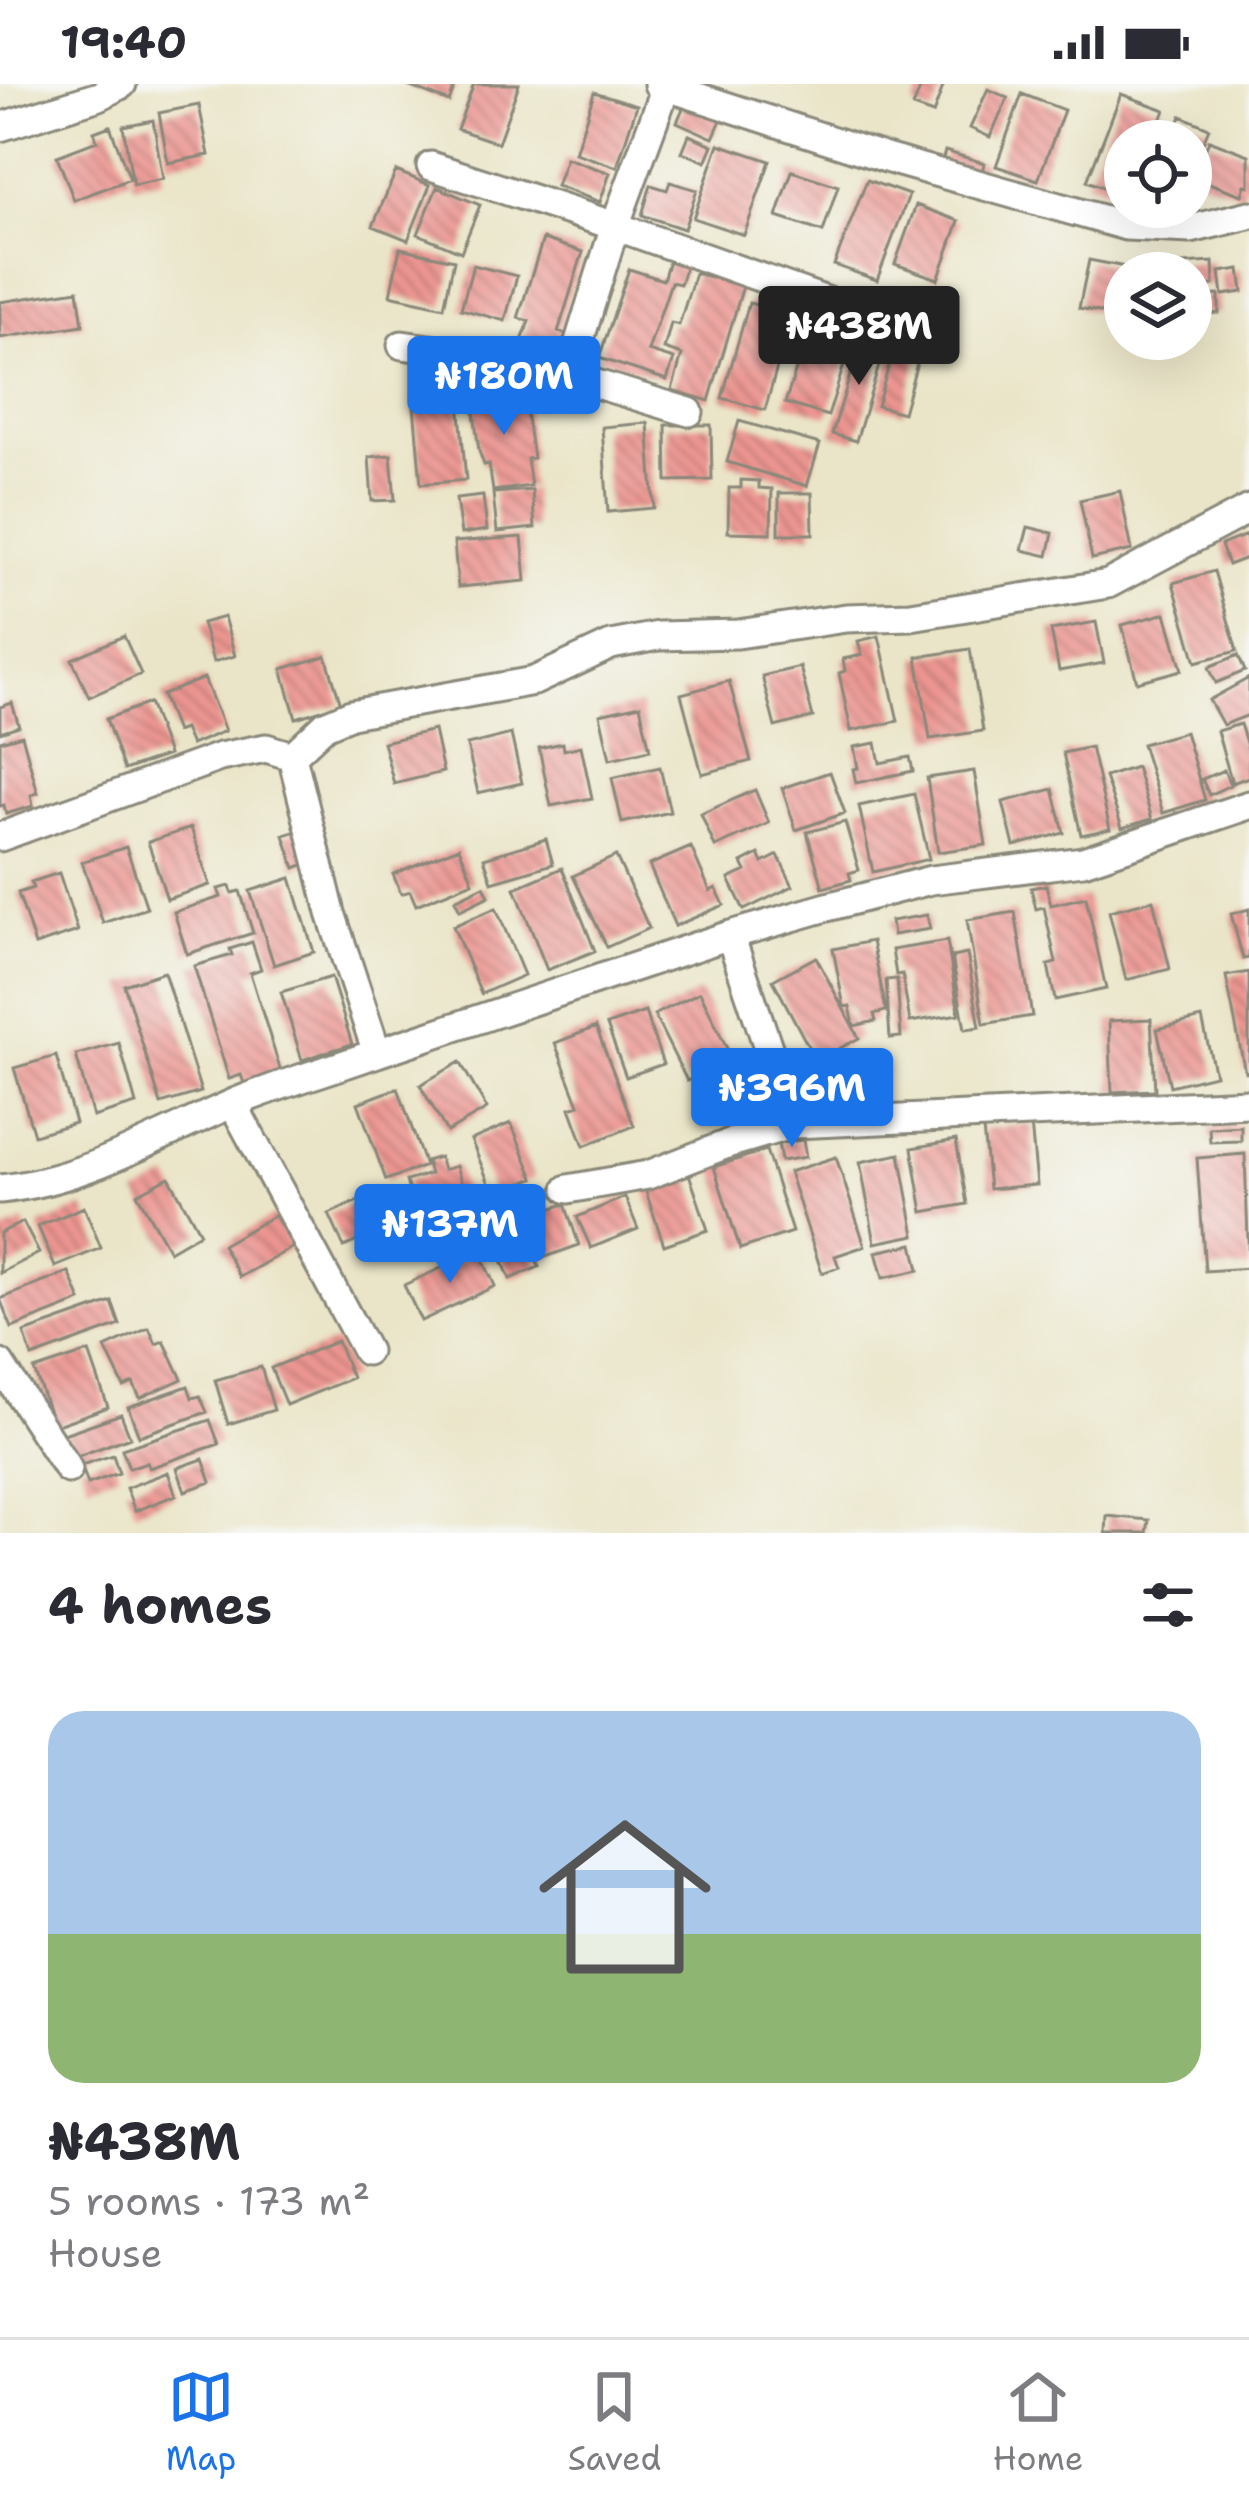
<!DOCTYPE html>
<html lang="en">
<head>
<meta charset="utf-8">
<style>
  :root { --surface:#fff; --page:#f7f7f7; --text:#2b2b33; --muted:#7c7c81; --line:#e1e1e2; --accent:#1a73e8 }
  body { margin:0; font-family:"Shantell Sans",sans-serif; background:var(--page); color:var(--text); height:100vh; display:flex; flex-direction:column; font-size:45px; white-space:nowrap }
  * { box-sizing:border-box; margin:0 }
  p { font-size:39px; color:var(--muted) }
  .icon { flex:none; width:66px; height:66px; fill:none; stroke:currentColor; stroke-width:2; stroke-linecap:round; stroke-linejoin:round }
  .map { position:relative; height:1449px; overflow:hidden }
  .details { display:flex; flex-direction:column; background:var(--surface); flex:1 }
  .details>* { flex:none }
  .controls { position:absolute; left:1104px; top:36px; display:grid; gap:24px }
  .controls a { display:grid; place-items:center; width:108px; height:108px; border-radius:50%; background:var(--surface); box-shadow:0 12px 48px #0002; font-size:60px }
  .price { position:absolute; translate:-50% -102px; padding:0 27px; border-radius:12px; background:var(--accent); color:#fff; font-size:39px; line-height:78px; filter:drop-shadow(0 3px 6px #0008) }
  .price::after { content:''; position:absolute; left:50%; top:72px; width:36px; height:27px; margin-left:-18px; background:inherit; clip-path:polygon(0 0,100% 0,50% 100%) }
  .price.selected { background:#222; color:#fff }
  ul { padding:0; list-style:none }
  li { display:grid; align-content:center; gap:24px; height:636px; padding:0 48px }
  li span { display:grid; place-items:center; height:372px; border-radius:36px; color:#555 }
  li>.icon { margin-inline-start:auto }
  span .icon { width:216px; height:216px; fill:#fffc; stroke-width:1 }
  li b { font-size:51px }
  h2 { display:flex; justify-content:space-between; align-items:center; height:144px; padding:0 48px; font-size:51px }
  .status { display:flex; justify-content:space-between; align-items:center; height:84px; padding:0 60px; background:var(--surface); direction:ltr }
  .status svg { height:33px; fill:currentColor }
  .tab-bar { display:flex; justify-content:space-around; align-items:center; height:168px; border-top:3px solid var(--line); background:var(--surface); font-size:33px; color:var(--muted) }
  .tab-bar a { display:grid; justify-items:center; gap:6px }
  .tab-bar .selected { color:var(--accent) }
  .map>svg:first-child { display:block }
</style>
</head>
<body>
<div class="status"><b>19:40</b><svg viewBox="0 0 49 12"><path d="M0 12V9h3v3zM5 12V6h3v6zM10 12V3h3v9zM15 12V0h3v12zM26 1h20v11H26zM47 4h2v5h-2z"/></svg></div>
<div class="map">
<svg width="1249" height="1449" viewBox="0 0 1249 1449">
  <defs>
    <pattern id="building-back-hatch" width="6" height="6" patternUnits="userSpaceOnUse" patternTransform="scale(3)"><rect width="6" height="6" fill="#ec9591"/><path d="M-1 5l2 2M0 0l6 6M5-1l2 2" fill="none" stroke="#bf7a77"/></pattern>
  </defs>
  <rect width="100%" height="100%" fill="#f6f6f2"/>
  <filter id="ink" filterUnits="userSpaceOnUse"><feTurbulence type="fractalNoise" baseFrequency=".00833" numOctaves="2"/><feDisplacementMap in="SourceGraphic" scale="24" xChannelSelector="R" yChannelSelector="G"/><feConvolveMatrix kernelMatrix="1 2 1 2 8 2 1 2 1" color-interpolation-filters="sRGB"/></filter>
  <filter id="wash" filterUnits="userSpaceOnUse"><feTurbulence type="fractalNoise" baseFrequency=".004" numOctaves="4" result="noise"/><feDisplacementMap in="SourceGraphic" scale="48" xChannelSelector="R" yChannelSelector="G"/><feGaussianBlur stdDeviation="2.7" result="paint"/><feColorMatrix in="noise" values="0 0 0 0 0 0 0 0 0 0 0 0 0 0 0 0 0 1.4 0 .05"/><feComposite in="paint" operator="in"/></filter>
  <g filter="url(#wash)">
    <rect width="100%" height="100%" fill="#eae5c8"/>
    <g id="blocks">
      <!-- building -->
      <path fill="url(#building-back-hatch)" d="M403,0H456L449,18Z
        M474,0H519L498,59L457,45Z
        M922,0H944L933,30L913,23Z
        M988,5L1008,14L990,53L970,44Z
        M594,8L637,21L617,83L575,69Z
        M1022,10L1064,26L1038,96L996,82Z
        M1121,10L1165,26L1153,57H1125V111L1087,97Z
        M685,20L721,36L713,54L677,38Z
        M199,21L209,71L168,79L159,29Z
        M1181,32L1209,44L1191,87V57H1171Z
        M153,36L163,95L133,101L123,42Z
        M110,42L130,95L74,116L57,72L97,57L94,48Z
        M689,51L713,61L706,78L682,68Z
        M1209,56L1249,71V102L1245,101L1242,111L1195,94Z
        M719,60L770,77L744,151L693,134Z
        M945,67L984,79L982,89L942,78Z
        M566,74L610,89L600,118L556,102Z
        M396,87L430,101L408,156L373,142Z
        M792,87L838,102L823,148L777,133Z
        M867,96L909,111L877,196L834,181Z
        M670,98L697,106L684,145L642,131L651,101L667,106Z
        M437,103L480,121L461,168L418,150Z
        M916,121L959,137L938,195L895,180Z
        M543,155L583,168L558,248L571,251L565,270L522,257L529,237L518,234Z
        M400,164L454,176L444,223L390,211Z
        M669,176L686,182L680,200L671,198L648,267L674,275L667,296L599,274L629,185L663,196Z
        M1089,176L1130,184L1125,189L1120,232L1079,224Z
        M1213,178L1214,201L1191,203V189H1169L1168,181Z
        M473,181L517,192L505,237L461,225Z
        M1240,185L1243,208L1223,211L1220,188Z
        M695,189L743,202L709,317L672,306L682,271L664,265L671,239L679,241Z
        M78,206L83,241L0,254V218Z
        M1219,211V229L1191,231V212Z
        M749,219L792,230L765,326L722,314Z
        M810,242L852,255L828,332L785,319Z
        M862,252L886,259L856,357L832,350Z
        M895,261L920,268L903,329L877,322Z
        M458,306L466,396L421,400L413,310Z
        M523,306L533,374L527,375L531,402L493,407L489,380L484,381L479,367L472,313Z
        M739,337L820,360L807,402L727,378Z
        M648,339L654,424L608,428L602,343Z
        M666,341H711L712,396L667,397Z
        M391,371L395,416L372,417L369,373Z
        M741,396L759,397V404L772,405L771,449L728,448L729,404H741Z
        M532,406L535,444L497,448L493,409Z
        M1120,407L1132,466L1092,475L1080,416Z
        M779,409H812L813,450H779Z
        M483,412L487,446L461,450L456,415Z
        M1028,443L1053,449L1048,472L1022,466Z
        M1246,451L1249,473L1228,481L1221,461Z
        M522,453L526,497L458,503L454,458Z
        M1214,487L1237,567L1196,578L1173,499Z
        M1166,529L1182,586L1137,598L1122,541Z
        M224,533L235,572L213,578L202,539Z
        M1096,538L1104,579L1059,587L1051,546Z
        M124,552L141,590L89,613L72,575Z
        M879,552L898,637L851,647L839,589L845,587L843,575L862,571L858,557Z
        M970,565L983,647L930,655L917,573Z
        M1238,571L1245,587L1216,599L1209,583Z
        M326,572L341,620L296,634L282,585Z
        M800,583L813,633L775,643L762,592Z
        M204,594L225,647L191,661L184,645L176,648L162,611Z
        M1249,594V631L1223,641L1209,616Z
        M729,597L751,677L702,690L681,610Z
        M12,619L19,642L0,648V623Z
        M149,619L168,671L124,686L106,635Z
        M640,621L650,666L610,675L600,630Z
        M1240,640L1249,668V693L1232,699L1217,647Z
        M434,646L443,688L394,700L383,658Z
        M1185,648L1205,716L1163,729L1142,660Z
        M511,650L522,699L478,709L467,661Z
        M22,651L38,709L31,711L33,722L6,730L4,721L0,722V657Z
        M563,659L564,666L581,662L592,714L551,722L539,664Z
        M876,659L880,679L910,673L913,687L856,699L853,685L858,684L854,663Z
        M1091,663L1110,745L1081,751L1063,669Z
        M660,683L670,728L622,739L612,694Z
        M1136,683L1152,735L1122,744L1105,693Z
        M1224,686L1230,701L1209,711L1202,695Z
        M974,687L986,761L938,768L927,694Z
        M830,688L845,729L796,746L782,704Z
        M1053,705L1064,749L1014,762L1003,718Z
        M755,706L769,739L715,763L701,730Z
        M914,710L929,775L873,788L859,722Z
        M845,738L859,786L849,789L851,796L823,804L807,748Z
        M191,744L210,801L167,815L148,758Z
        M297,747L308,779L295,784L284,751Z
        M546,755L553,780L492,798L484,774Z
        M126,763L147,824L103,839L82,778Z
        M459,763L473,798L416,821L410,807L401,810L393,790Z
        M691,763L710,807L716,804L724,821L675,842L649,781Z
        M759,770L763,779L778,771L793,802L744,826L729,795L746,787L742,779Z
        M616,772L649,844L607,863L573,792Z
        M562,784L595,867L547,886L515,804Z
        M59,789L78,847L35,861L18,809L33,804L31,798Z
        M291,794L314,868L274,881L250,807Z
        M1046,801L1051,821L1086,813L1106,905L1055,916L1048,881L1056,879L1044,823L1036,825L1031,804Z
        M230,802L232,809L240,807L253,849L187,870L174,828L221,813L218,805Z
        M484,802L489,812L460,826L455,816Z
        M1153,816L1170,885L1126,896L1109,827Z
        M496,824L524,891L481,910L453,842Z
        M1249,825V874L1243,875L1231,830Z
        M1015,828L1032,932L984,940L967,836Z
        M927,831L930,845L893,851L891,837Z
        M872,857L886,927L874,930L876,937L854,942L850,922L844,923L833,865Z
        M947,857L959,930L910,938L902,890L896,891L892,866Z
        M252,858L261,885L250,889L281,988L244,999L241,991L229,995L194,882L232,871L230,865Z
        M967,870L980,943L965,945L952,873Z
        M816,873L859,954L816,977L773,896Z
        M164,888L201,1008L161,1020L124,901Z
        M1249,888V987L1245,988L1226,892Z
        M331,893L352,960L302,976L281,908Z
        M897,895L901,953L890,954L886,896Z
        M700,908L732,975L687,997L654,931Z
        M645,928L663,980L626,993L607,941Z
        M1202,934L1215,991L1170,1002L1157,945Z
        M1151,935L1155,1006L1112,1008L1109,937Z
        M596,943L634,1042L584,1062L570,1024L579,1021L555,959Z
        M119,959L136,1020L93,1033L76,971Z
        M56,972L75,1039L34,1051L14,984Z
        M460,978L487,1025L447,1048L420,1001Z
        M398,1004L425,1082L386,1096L358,1019Z
        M511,1039L534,1094L494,1111L471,1056Z
        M1031,1040L1037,1101L989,1105L983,1045Z
        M1241,1042V1057L1210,1058L1209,1044Z
        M803,1056L806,1073L781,1077L778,1059Z
        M956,1056L967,1120L923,1128L912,1064Z
        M766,1066L792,1148L740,1165L714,1083Z
        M900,1070L915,1151L875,1159L860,1078Z
        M1245,1070L1249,1184L1205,1187L1197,1074Z
        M439,1073L443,1086L456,1082L468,1119L406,1139L398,1114L410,1111L406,1097L430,1090L426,1077Z
        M836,1073L865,1162L835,1172L839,1183L822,1189L789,1088Z
        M689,1090L708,1146L664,1161L645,1105Z
        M169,1093L200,1149L169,1167L137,1110Z
        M383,1106L398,1138L344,1163L329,1130Z
        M625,1113L638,1145L591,1164L577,1133Z
        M565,1120L579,1161L543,1174L529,1132Z
        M84,1123L101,1164L55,1183L38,1142Z
        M275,1131L293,1163L240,1193L222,1161Z
        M518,1133L539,1183L510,1195L489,1145Z
        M23,1138L39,1169L0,1189V1149Z
        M913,1160L919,1186L883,1194L876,1168Z
        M479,1167L495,1202L421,1237L404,1201Z
        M69,1188L81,1217L12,1244L0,1215Z
        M112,1218L120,1241L32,1273L24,1249Z
        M149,1244L156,1260L164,1257L182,1295L140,1314L133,1299L124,1303L105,1264Z
        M337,1257L352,1294L286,1321L271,1284Z
        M89,1268L108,1323L54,1342L34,1286Z
        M261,1283L274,1326L228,1340L215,1296Z
        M188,1302L192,1314L200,1312L207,1328L139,1352L128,1323Z
        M121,1330L130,1353L67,1376L58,1352Z
        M210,1336L219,1360L149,1384L147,1378L129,1384L122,1365Z
        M113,1371L119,1389L88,1400L81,1381Z
        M203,1375L211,1398L185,1407L177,1384Z
        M168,1388L176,1411L135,1427L126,1404Z
        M1107,1432L1149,1436L1147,1449H1106Z"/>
    </g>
  </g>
  <g filter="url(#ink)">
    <use href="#blocks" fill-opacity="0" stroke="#8a887a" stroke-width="3"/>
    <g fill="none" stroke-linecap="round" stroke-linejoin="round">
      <defs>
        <path id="minor" d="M658,0L889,75L1126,142L1191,145L1249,131
          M0,43L99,12L122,0
          M431,82L615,142L911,247
          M402,261L527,279L689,328
          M569,290L615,142L667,0
          M292,672L325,641L351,630L534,597L611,561L658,552L738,550L846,534L911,532L1108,500L1249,425
          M0,753L220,673L266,664L292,672L331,829L377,969L730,851L827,823L931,796L1083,777L1249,721
          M730,851L794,1040
          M233,1020L366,1267
          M0,1105C81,1097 154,1054 227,1022C275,1001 327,987 377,969
          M568,1105L648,1091L730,1059L794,1040L1249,1019
          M0,1280L68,1385"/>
      </defs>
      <!-- minor casing -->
      <use href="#minor" stroke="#8a887a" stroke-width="33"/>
      <!-- minor -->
      <use href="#minor" stroke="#fff" stroke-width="27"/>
    </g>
  </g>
</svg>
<div class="controls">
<a><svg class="icon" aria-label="locate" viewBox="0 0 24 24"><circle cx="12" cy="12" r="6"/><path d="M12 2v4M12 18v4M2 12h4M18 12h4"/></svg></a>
<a><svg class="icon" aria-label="layers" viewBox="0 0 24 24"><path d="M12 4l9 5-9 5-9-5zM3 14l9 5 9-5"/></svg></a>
</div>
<b class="price selected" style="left:859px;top:304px">₦438M</b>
<b class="price" style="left:504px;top:354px">₦180M</b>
<b class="price" style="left:792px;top:1066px">₦396M</b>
<b class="price" style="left:450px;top:1202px">₦137M</b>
</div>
<section class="details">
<h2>4 homes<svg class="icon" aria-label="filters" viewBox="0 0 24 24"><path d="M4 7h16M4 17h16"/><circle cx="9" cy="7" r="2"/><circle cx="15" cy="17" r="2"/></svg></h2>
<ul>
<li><span style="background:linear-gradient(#a9c7e8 60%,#8fb573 0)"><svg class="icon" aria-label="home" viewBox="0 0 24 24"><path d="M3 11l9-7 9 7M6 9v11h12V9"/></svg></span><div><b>₦438M</b><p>5 rooms · 173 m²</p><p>House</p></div></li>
</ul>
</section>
<nav class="tab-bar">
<a class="selected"><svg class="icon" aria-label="map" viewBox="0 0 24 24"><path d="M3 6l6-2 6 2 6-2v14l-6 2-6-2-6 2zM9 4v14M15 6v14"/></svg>Map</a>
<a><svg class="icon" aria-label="saved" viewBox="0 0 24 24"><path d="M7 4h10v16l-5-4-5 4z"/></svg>Saved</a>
<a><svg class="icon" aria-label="home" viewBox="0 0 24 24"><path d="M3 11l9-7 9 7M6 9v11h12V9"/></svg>Home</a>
</nav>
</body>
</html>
